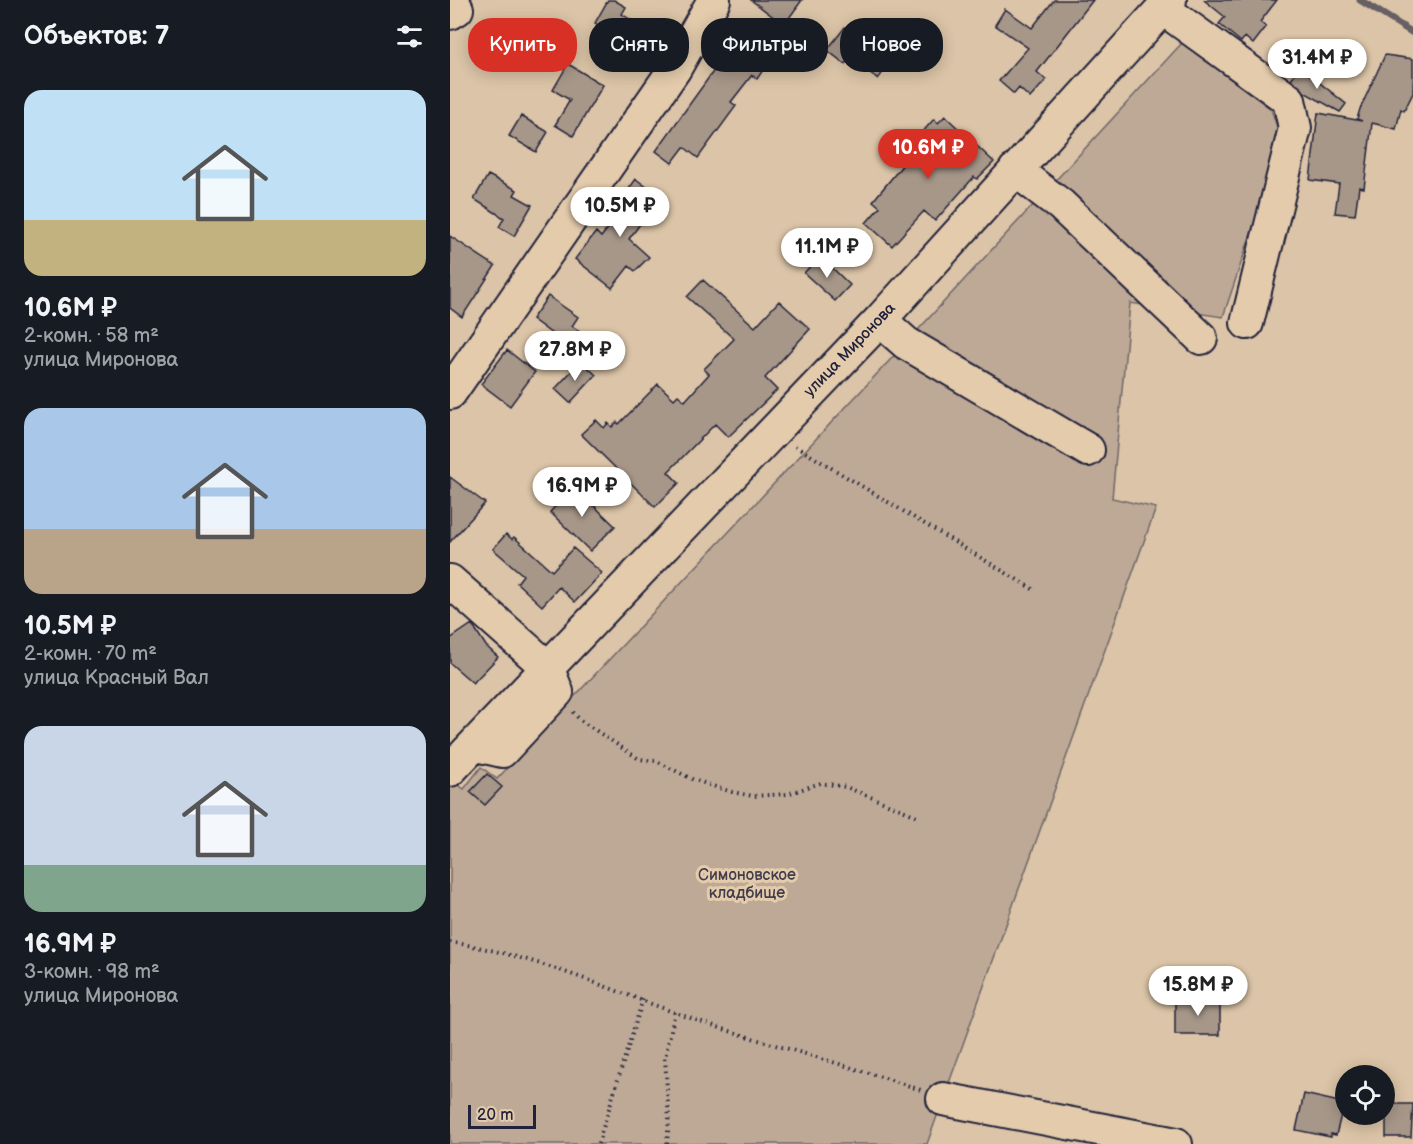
<!DOCTYPE html>
<html lang="ru">
<head>
<meta charset="utf-8">
<style>
  :root { --surface:#171b24; --page:#242831; --text:#f1f3f6; --muted:#9ea1a6; --accent:#d93025 }
  body { margin:0; font-family:"Balsamiq Sans",sans-serif; background:var(--page); color:var(--text); height:100vh; display:flex; flex-direction:column; font-size:22px; white-space:nowrap }
  * { box-sizing:border-box; margin:0 }
  p { font-size:20px; color:var(--muted) }
  .icon { flex:none; width:33px; height:33px; fill:none; stroke:currentColor; stroke-width:2; stroke-linecap:round; stroke-linejoin:round }
  .map { position:relative; flex:1; overflow:hidden }
  .drawer { display:flex; flex-direction:column; background:var(--surface); width:450px }
  .drawer>* { flex:none }
  .top-card { position:absolute; left:18px; top:18px; width:570px; height:54px; display:flex; gap:12px }
  .fabs { position:absolute; left:885px; top:1065px; display:grid; gap:12px }
  .fabs a { display:grid; place-items:center; width:60px; height:60px; border-radius:50%; background:var(--surface); box-shadow:0 3px 15px #0003; font-size:30px }
  .scale { position:absolute; left:18px; bottom:15px; width:68px; box-sizing:border-box; padding-left:6px; border:3px solid #22223b; border-top:0; font-size:16px; line-height:21px; white-space:nowrap; color:#22223b; -webkit-text-stroke:4px #e3cbac; paint-order:stroke }
  .price { position:absolute; translate:-50% -51px; padding:0 14px; border-radius:21px; background:#fff; color:#222; font-size:20px; line-height:39px; filter:drop-shadow(0 2px 3px #0008) }
  .price::after { content:''; position:absolute; left:50%; top:36px; width:18px; height:14px; margin-left:-9px; background:inherit; clip-path:polygon(0 0,100% 0,50% 100%) }
  .price.on { background:var(--accent); color:#fff }
  ul { padding:0; list-style:none }
  li { display:grid; align-content:center; gap:12px; height:318px; padding:0 24px }
  li span { display:grid; place-items:center; height:186px; border-radius:18px; color:#555 }
  li>.icon { margin-inline-start:auto }
  span .icon { width:108px; height:108px; fill:#fffc; stroke-width:1 }
  li b { font-size:26px }
  h2 { display:flex; justify-content:space-between; align-items:center; height:72px; padding:0 24px; font-size:26px }
  .chip { padding:0 21px; border-radius:24px; background:var(--surface); box-shadow:0 3px 15px #0003; font-size:21px; line-height:54px }
  .chip.on { background:var(--accent); color:#fff }
  main { display:flex; flex:1; min-height:0 }
  .map>svg:first-child { display:block }
</style>
</head>
<body>
<main>
<section class="drawer">
<h2>Объектов: 7<svg class="icon" aria-label="filters" viewBox="0 0 24 24"><path d="M4 7h16M4 17h16"/><circle cx="9" cy="7" r="2"/><circle cx="15" cy="17" r="2"/></svg></h2>
<ul>
<li><span style="background:linear-gradient(#bfe0f5 70%,#c2b280 0)"><svg class="icon" aria-label="home" viewBox="0 0 24 24"><path d="M3 11l9-7 9 7M6 9v11h12V9"/></svg></span><div><b>10.6M ₽</b><p>2-комн. · 58 m²</p><p>улица Миронова</p></div></li>
<li><span style="background:linear-gradient(#a9c7e8 65%,#b9a48a 0)"><svg class="icon" aria-label="home" viewBox="0 0 24 24"><path d="M3 11l9-7 9 7M6 9v11h12V9"/></svg></span><div><b>10.5M ₽</b><p>2-комн. · 70 m²</p><p>улица Красный Вал</p></div></li>
<li><span style="background:linear-gradient(#c9d6e8 75%,#7fa58c 0)"><svg class="icon" aria-label="home" viewBox="0 0 24 24"><path d="M3 11l9-7 9 7M6 9v11h12V9"/></svg></span><div><b>16.9M ₽</b><p>3-комн. · 98 m²</p><p>улица Миронова</p></div></li>
</ul>
</section>
<div class="map">
<svg width="963" height="1144" viewBox="0 0 963 1144">
  <rect width="100%" height="100%" fill="#dbc4a7"/>
  <filter id="ink" filterUnits="userSpaceOnUse"><feTurbulence type="fractalNoise" baseFrequency=".0167" numOctaves="2"/><feDisplacementMap in="SourceGraphic" scale="12" xChannelSelector="R" yChannelSelector="G"/><feConvolveMatrix kernelMatrix="1 2 1 2 8 2 1 2 1" color-interpolation-filters="sRGB"/></filter>
  <g filter="url(#ink)">
    <!-- green -->
    <path fill="#bda996" stroke="#706668" stroke-width="1.5" d="M732,43L821,109L832,141L773,317L680,303L662,498L706,508L477,1144H0V779L14,789L31,767L47,779L456,343Z"/>
    <g fill="none" stroke-linecap="round" stroke-linejoin="round">
      <!-- stream -->
      <path stroke="#665e63" stroke-width="7" d="M910,0L963,33"/>
    </g>
    <!-- building -->
    <path fill="#a79789" stroke="#22223b" stroke-width="1.5" d="M158,0H164L176,7L172,14L187,24L175,45L146,28L148,25L145,23Z
      M301,0H352L334,25Z
      M604,0H643L587,72L596,80L580,98L569,88L564,94L549,81L578,48L545,25L555,9L582,28Z
      M754,0H827L810,22L816,27L803,44L795,37L791,42L769,24L775,17Z
      M395,27L440,63L428,79L401,58L395,64L377,50Z
      M285,41L317,64L307,79L302,75L281,102L286,106L248,158L234,147L222,163L206,151Z
      M935,55L963,59V93L954,111L951,109L946,129L922,123L914,188L909,187L905,215L885,213L889,184L860,180L868,113L912,121L907,119L910,109Z
      M118,64L153,85L123,136L105,125L120,100L103,90Z
      M850,67L896,104L890,112L854,92L841,79Z
      M71,116L98,132L86,152L59,136Z
      M495,116L544,162L527,179L524,177L485,221L474,211L442,246L416,223L430,207L423,201L473,140L469,136L484,119L488,123Z
      M38,175L67,190L64,195L82,205L64,236L49,227L54,218L24,199Z
      M186,179L210,197L179,239L199,257L185,271L179,266L162,288L125,259L146,232L151,237L174,208L168,204Z
      M0,236L45,266L12,317L0,308Z
      M370,256L400,285L385,301L354,273Z
      M253,280L305,327L329,301L360,329L315,378L327,390L278,437L265,424L218,472L229,483L205,507L131,434L146,420L154,428L158,423L162,427L167,422L169,424L208,384L224,399L228,395L235,401L259,374L254,369L284,339L237,297Z
      M98,296L128,317L122,326L136,336L125,351L82,319Z
      M57,350L85,372L60,406L31,384Z
      M131,361L146,375L120,403L105,389Z
      M0,477L35,503L0,542Z
      M128,483L141,495L137,499L165,526L140,551L100,512Z
      M56,534L62,539L64,537L102,571L123,548L152,573L125,602L109,587L92,606L67,583L73,575L43,549Z
      M22,624L36,646L48,657L23,683L0,663V639Z
      M37,774L52,787L35,805L20,792Z
      M725,999H770V1035H725Z
      M854,1094L894,1103L886,1135L881,1134V1137L846,1130Z
      M936,1104H963L961,1137H936Z"/>
    <g fill="none" stroke-linecap="round" stroke-linejoin="round">
      <defs>
        <path id="minor" d="M712,8L839,100L845,128L797,323
          M0,13L7,9
          M565,170L611,205L751,338
          M430,320L456,343L638,450
          M0,393L224,70L264,0
          M0,581L97,667L107,692L52,751L26,745
          M0,770L430,320L720,0
          M493,1099L726,1144"/>
      </defs>
      <!-- minor casing -->
      <use href="#minor" stroke="#22223b" stroke-width="36"/>
      <!-- path -->
      <path stroke="#22223b" stroke-width="4" stroke-dasharray="1.5 4.5" stroke-linecap="butt" d="M345,446L586,591
        M123,712L130,720L189,759L206,761L244,780L282,792L303,796L337,794L371,783L396,787L467,816
        M0,942C78,954 152,986 226,1013C307,1042 390,1062 471,1090
        M148,1144L193,999
        M217,1144L219,1120L215,1058L225,1012"/>
      <!-- minor -->
      <use href="#minor" stroke="#e3cbac" stroke-width="32"/>
    </g>
  </g>
  <g text-anchor="middle" dominant-baseline="central" stroke-width="6" stroke-linejoin="round" paint-order="stroke">
    <!-- street labels -->
    <g font-size="16" fill="#22223b" stroke="#e3cbac">
      <text transform="translate(400 350) rotate(-46)">улица Миронова</text>
    </g>
    <!-- park labels -->
    <g font-size="16" fill="#413d4d" stroke="#e3cbac">
      <text x="297" y="875">Симоновское<tspan x="297" dy="18">кладбище</tspan></text>
    </g>
  </g>
</svg>
<div class="fabs">
<a><svg class="icon" aria-label="locate" viewBox="0 0 24 24"><circle cx="12" cy="12" r="6"/><path d="M12 2v4M12 18v4M2 12h4M18 12h4"/></svg></a>
</div>
<div class="scale">20 m</div>
<b class="price" style="left:867px;top:90px">31.4M ₽</b>
<b class="price on" style="left:478px;top:180px">10.6M ₽</b>
<b class="price" style="left:170px;top:238px">10.5M ₽</b>
<b class="price" style="left:377px;top:279px">11.1M ₽</b>
<b class="price" style="left:125px;top:382px">27.8M ₽</b>
<b class="price" style="left:132px;top:518px">16.9M ₽</b>
<b class="price" style="left:748px;top:1017px">15.8M ₽</b>
<div class="top-card">
<a class="chip on">Купить</a>
<a class="chip">Снять</a>
<a class="chip">Фильтры</a>
<a class="chip">Новое</a>
</div>
</div>
</main>
</body>
</html>
